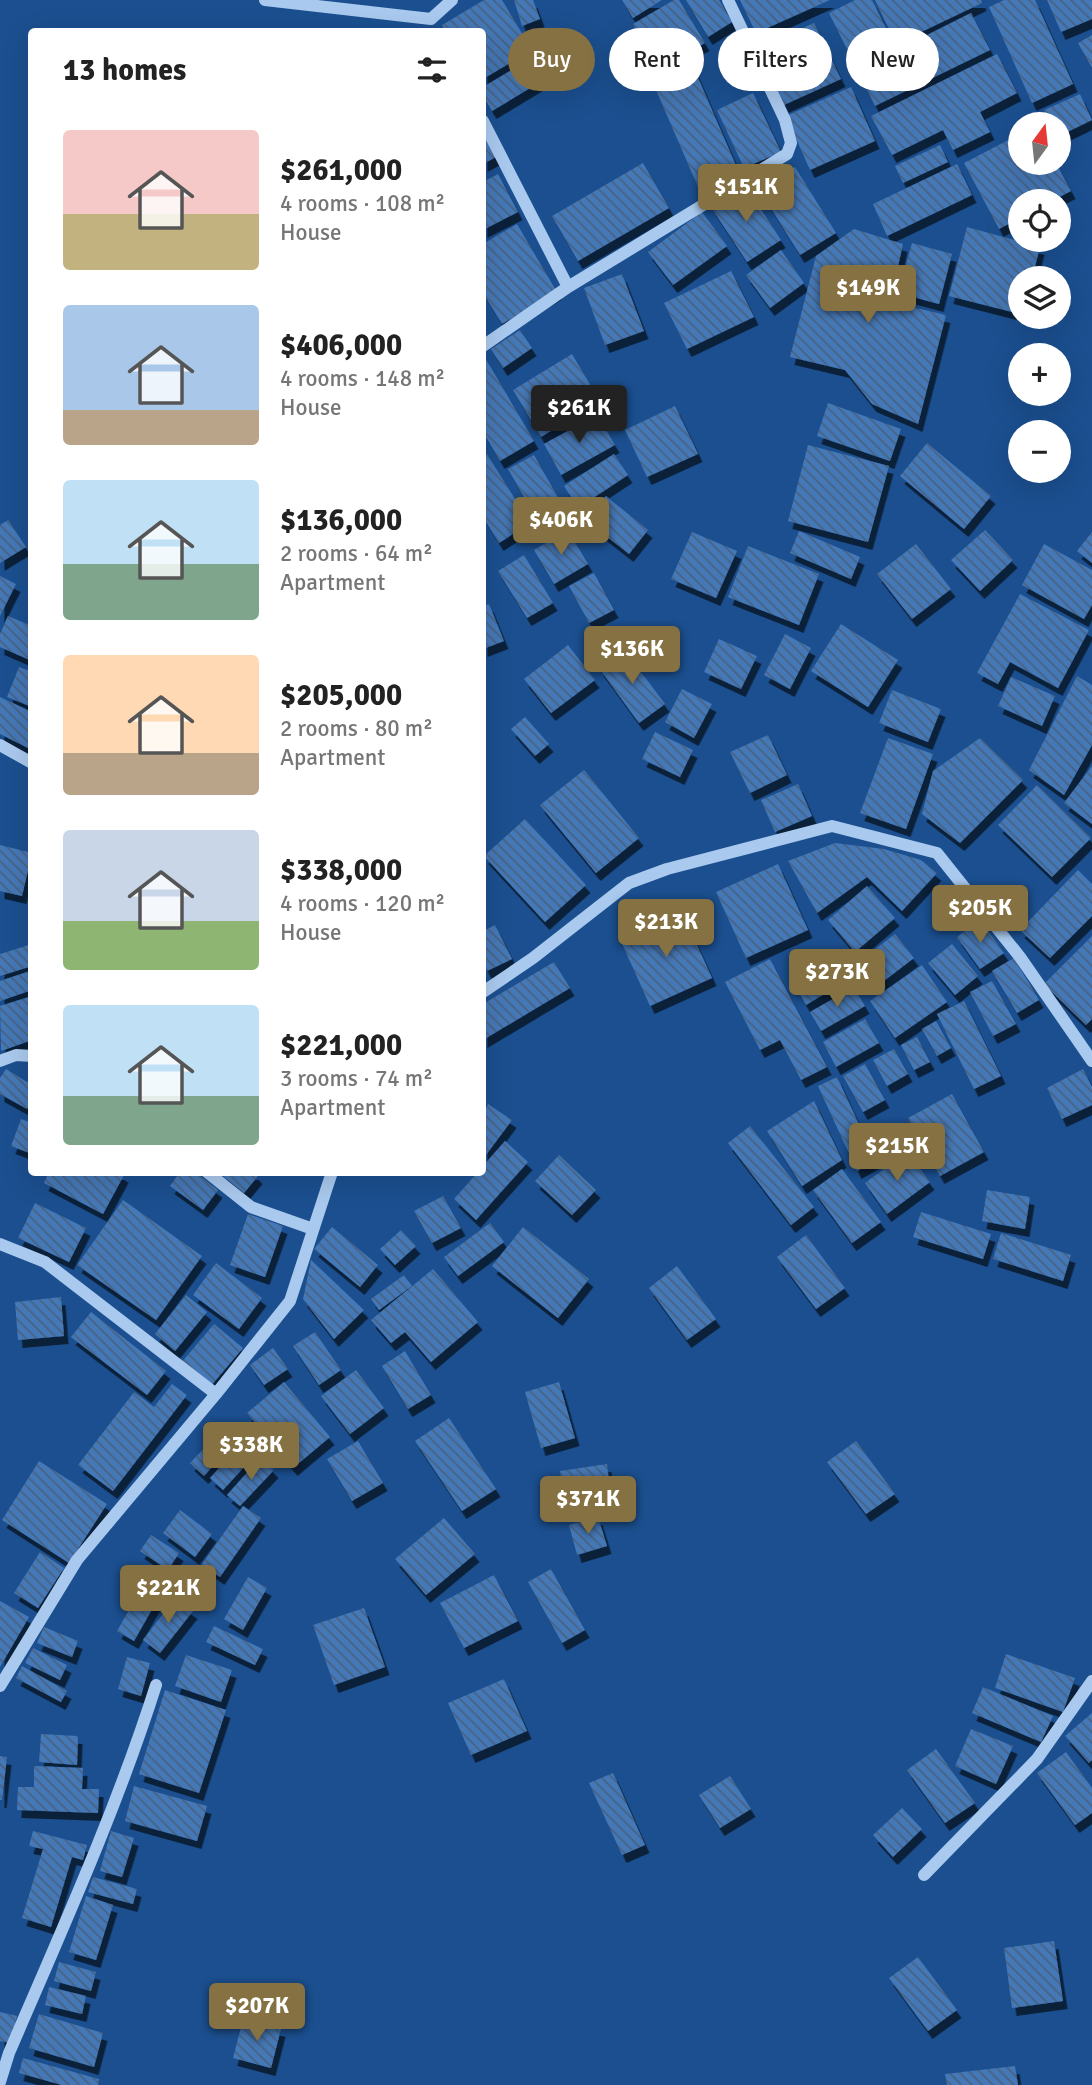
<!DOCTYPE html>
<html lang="en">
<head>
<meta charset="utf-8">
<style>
  :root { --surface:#fff; --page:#f6f6f6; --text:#222; --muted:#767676; --accent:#857141 }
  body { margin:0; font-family:Signika,sans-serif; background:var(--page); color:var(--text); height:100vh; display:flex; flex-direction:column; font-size:26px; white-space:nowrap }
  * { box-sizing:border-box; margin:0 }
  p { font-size:23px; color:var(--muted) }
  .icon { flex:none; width:38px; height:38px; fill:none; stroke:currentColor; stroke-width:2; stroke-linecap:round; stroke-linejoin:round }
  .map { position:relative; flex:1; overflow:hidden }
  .details { position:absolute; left:28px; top:28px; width:458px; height:1148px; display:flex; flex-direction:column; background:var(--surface); border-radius:7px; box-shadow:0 7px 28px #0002 }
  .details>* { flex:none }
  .banner { position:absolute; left:508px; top:28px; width:480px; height:63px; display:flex; gap:14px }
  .needle { width:46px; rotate:15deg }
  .fabs { position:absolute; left:1008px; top:112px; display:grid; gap:14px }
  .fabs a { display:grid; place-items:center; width:63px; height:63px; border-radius:50%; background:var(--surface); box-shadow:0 7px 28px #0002; font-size:35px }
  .price { position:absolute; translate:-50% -60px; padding:0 16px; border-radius:7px; background:var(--accent); color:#fff; font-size:23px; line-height:46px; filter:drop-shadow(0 2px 4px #0008) }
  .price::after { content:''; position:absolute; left:50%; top:42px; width:21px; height:16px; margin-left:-10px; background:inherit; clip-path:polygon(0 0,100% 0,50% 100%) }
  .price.active { background:#222; color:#fff }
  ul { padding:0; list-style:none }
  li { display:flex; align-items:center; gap:21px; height:175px; padding:0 35px }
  li span { display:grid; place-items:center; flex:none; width:196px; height:140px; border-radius:7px; color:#555 }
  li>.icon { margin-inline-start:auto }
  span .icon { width:84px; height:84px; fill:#fffc; stroke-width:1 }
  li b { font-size:30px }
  h2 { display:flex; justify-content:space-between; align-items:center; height:84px; padding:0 35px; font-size:30px }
  .chip { padding:0 24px; border-radius:32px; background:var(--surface); box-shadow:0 7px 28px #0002; font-size:24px; line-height:63px }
  .chip.active { background:var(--accent); color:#fff }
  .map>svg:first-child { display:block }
</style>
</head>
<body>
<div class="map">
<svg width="1092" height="2085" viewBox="0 0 1092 2085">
  <defs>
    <pattern id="building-back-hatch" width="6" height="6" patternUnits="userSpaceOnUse" patternTransform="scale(1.75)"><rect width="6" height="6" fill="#4478b7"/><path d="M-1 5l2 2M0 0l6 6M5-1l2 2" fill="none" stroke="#486282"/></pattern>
    <filter id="shadow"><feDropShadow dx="4.5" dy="8" stdDeviation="0" flood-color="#0009"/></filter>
  </defs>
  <rect width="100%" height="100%" fill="#1b4f8f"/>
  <!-- building -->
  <path fill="url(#building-back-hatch)" filter="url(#shadow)" d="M484,0H502L532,50L483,79V32H446L442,25Z
    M514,0H533L540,19L522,26Z
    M622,0H662L633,18Z
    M674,0H679L705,43L659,69L633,24Z
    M686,0H719L732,22L708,37Z
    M740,0H830L756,33Z
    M855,0H872L897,50L971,13L990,50L875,106L829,13Z
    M875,0H981L982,3L896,44Z
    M1004,0H1035L1073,84L1032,103L989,7Z
    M1047,0H1092V19L1061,32Z
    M814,23L841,79L784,105L758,48Z
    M1092,35V68L1078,43Z
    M997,54L1017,93L980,112L990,132L953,150L943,130L892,155L871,116Z
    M532,58L545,79L492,111L483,96V87Z
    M693,66L741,177L701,194L653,83Z
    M851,87L875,141L810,170L786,116Z
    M753,93L781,152L744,168L717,110Z
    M1080,94L1092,120L1059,136V124H1051L1044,110Z
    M483,134L496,157L483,164Z
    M1020,134V163H1056L1071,191L1052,201H1020V218L999,229L964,163Z
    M940,145L948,162L903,183L895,166Z
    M643,163L669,208L578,261L552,216Z
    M957,164L972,195L887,236L873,204Z
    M795,167L836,233L800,255L759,189Z
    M498,174L518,212L483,230V182Z
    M745,185L781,240L747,262L711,207Z
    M702,212L727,246L673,285L648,252Z
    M517,224L557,292L502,324L483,293V244Z
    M967,227L1040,247L1032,278H1020V314L949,296Z
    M854,229L903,244L890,302L946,315L918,424L872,404L845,370L790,357L816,256Z
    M912,243L952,254L939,304L898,293Z
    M781,250L804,283L770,308L746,275Z
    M731,271L754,317L687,349L664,303Z
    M622,274L644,331L605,345L584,288Z
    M520,330L532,348L503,368L491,349Z
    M483,354L534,441L500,461L483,432Z
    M572,354L600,401L541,437L513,390Z
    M828,403L901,429L890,461L817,436Z
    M675,406L698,454L647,477L625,430Z
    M597,415L615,445L561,475L544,444Z
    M927,443L991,496L964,529L900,476Z
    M808,445L889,466L868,542L788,521Z
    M487,454L530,523L499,543L483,517V456Z
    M614,454L628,475L578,508L564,486Z
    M534,455L563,506L537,520L508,469Z
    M606,496L648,530L629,554L587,521Z
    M8,520L26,547L0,563V525Z
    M568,530L588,564L554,584L534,550Z
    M985,530L1013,560L980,591L951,560Z
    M799,531L860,557L851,579L790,553Z
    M692,532L737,551L716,598L671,579Z
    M1092,532V563L1077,551Z
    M916,544L951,589L912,619L877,574Z
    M1044,544L1092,570V605L1084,619L1022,585Z
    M748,546L819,574L799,625L728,597Z
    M524,555L553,603L527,618L498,571Z
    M594,573L614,610L589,623L569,586Z
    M0,576L16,584L0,616Z
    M1020,594L1089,630L1058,688L1010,662L998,684L977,673Z
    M489,604L504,641L483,649V606Z
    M8,616L32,626V661L0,647V634Z
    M841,624L898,660L868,707L811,671Z
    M785,634L811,648L790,689L764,675Z
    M719,639L757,656L741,689L704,672Z
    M568,645L595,680L551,713L524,679Z
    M624,649L665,704L639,723L599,668Z
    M19,667L32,672V707L7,697Z
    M1077,676L1092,685V745L1064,795L1029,770Z
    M1011,677L1055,696L1042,726L998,706Z
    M682,689L712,704L694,738L665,722Z
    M892,690L941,709L928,742L879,723Z
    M0,697L32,712V750L0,734Z
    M525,717L549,744L535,756L511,729Z
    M655,732L693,750L680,777L642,759Z
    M768,735L787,775L750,793L730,752Z
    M888,738L933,754L906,829L860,813Z
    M980,738L1023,780L960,843L922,814L933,771Z
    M1092,766V824L1064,803Z
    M584,770L639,838L596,873L540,805Z
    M798,784L812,816L775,832L761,800Z
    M1037,785L1091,838L1052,877L998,825Z
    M525,819L586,885L545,922L484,856Z
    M835,843L884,849L921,860L937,873L902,911L867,877L817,913L788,861Z
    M0,845L32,853L22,896L0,891Z
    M778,864L808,930L746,958L716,892Z
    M1078,870L1092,884V916L1050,958L1020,930Z
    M867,886L895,918L855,952L828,920Z
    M682,912L712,978L650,1006L620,939Z
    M980,920L1004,953L980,969L957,937Z
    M495,925L512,959L487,971L483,963V931Z
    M895,934L914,958L876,987L857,963Z
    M1092,936V1019L1086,1025L1044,984Z
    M32,944V966L0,976V954Z
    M952,944L978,976L955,995L928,963Z
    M829,958L844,982L806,1005L792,981Z
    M1014,958L1039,1000L1017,1013L992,971Z
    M770,959L827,1067L801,1080L780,1040L760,1050L725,982Z
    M554,962L570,988L483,1040V1004Z
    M922,965L947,1002L895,1038L870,1001Z
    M30,971L32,990L0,1001V981Z
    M992,981L1016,1024L993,1036L970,992Z
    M854,987L865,1006L821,1031L810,1012Z
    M32,996V1040L1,1051L0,1006Z
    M964,1001L1001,1076L974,1089L937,1014Z
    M865,1019L879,1043L836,1067L823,1042Z
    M936,1021L951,1048L937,1056L922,1029Z
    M917,1037L930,1062L914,1070L901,1045Z
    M894,1049L908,1074L887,1086L873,1060Z
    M865,1064L885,1100L863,1112L843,1076Z
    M6,1069L32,1085V1102L27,1109L0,1094V1078Z
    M1083,1069L1092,1087V1105L1062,1119L1047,1088Z
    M837,1077L864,1135L889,1124L901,1146L857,1171L818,1086Z
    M952,1094L984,1152L940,1176L908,1118Z
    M814,1101L842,1160L802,1186L767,1131Z
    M488,1104L512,1120L483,1159V1114Z
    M21,1119L32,1123V1154L11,1146Z
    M750,1126L814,1207L791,1225L728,1143Z
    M505,1141L528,1162L476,1220L454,1199L478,1172H483V1166Z
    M907,1152L930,1182L887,1214L865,1183Z
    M559,1155L596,1190L572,1215L535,1181Z
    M842,1169L881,1222L852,1243L813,1190Z
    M49,1172H120L124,1175L103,1214L44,1183Z
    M180,1172H195L218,1190L203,1210L170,1186Z
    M218,1172H254L258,1176L244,1193Z
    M987,1190L1030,1197L1025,1229L982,1221Z
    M443,1196L461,1228L432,1243L414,1211Z
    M123,1200L202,1256L156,1320L77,1265Z
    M35,1203L86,1228L69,1262L18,1238Z
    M921,1212L991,1234L983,1259L913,1237Z
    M248,1214L283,1226L265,1277L230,1265Z
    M490,1223L504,1242L458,1276L444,1257Z
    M332,1227L378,1265L360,1287L314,1249Z
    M523,1227L589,1279L558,1318L492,1266Z
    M401,1230L416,1246L395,1265L380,1249Z
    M1001,1233L1071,1255L1063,1281L993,1259Z
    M806,1235L845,1288L816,1309L777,1257Z
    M311,1260L364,1310L334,1339L303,1299Z
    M216,1263L262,1298L239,1329L193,1295Z
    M677,1266L716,1319L687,1340L649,1288Z
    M433,1269L478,1322L431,1362L405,1332L391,1343L371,1320Z
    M404,1275L412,1286L379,1310L371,1299Z
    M186,1295L207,1312L175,1351L155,1334Z
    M61,1297L64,1336L18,1340L15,1302Z
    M91,1312L166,1371L147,1395L71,1337Z
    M214,1324L243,1348L210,1387L181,1363Z
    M315,1332L341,1370L319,1385L293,1346Z
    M273,1348L288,1369L264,1385L250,1365Z
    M405,1351L431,1395L408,1409L382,1366Z
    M356,1370L384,1408L350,1434L321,1396Z
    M284,1382L330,1437L293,1468L247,1413Z
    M559,1382L575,1438L541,1448L525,1392Z
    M172,1384L187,1395L113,1491L78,1465L134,1392L154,1407Z
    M449,1418L496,1489L462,1511L415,1441Z
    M225,1426L238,1438L204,1476L190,1463Z
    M244,1441L257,1453L223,1490L210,1478Z
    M358,1441L383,1483L352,1501L327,1459Z
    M856,1441L895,1494L866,1514L827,1462Z
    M261,1457L274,1470L240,1506L227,1495Z
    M39,1461L107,1504L69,1563L2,1520Z
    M607,1464L612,1507L566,1513L560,1471Z
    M243,1506L261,1518L220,1577L202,1564Z
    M180,1510L212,1534L195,1557L163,1533Z
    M598,1517L607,1546L577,1555L569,1525Z
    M444,1518L475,1554L426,1595L395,1559Z
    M151,1535L179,1553L168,1570L140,1551Z
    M40,1552L64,1568L38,1608L14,1593Z
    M551,1569L585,1630L562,1643L528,1582Z
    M150,1573L167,1583L134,1641L117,1631Z
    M494,1575L518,1621L464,1648L440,1603Z
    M248,1577L267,1588L243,1630L224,1619Z
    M175,1598L193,1611L160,1653L143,1640Z
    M0,1601L29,1617L0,1667Z
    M364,1608L385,1667L334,1685L313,1625Z
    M214,1626L263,1649L255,1665L206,1642Z
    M44,1627L78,1641L72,1657L37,1643Z
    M33,1648L67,1665L60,1680L25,1663Z
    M1006,1654L1075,1678L1063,1712L995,1688Z
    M186,1655L232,1670L221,1702L175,1686Z
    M127,1657L150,1663L141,1696L118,1689Z
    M22,1666L67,1691L61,1702L16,1678Z
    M504,1679L527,1731L471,1755L448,1703Z
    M983,1687L1053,1716L1041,1742L972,1713Z
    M165,1690L226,1710L199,1793L139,1774Z
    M1092,1713V1760L1089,1763L1065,1736Z
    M971,1729L1013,1746L996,1784L955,1766Z
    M41,1734L78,1736L77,1765L39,1762Z
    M936,1749L975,1803L945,1823L907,1770Z
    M1066,1752L1092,1788V1813L1075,1825L1037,1773Z
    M0,1756L7,1757L2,1800H0Z
    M34,1766L83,1768L82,1789H99L98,1813L17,1810L18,1787H34Z
    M613,1773L645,1845L622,1855L589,1783Z
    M730,1776L751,1809L720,1828L699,1795Z
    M134,1786L207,1806L197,1841L125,1821Z
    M902,1808L922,1829L893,1857L873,1835Z
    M33,1831L87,1845L83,1860L72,1857L51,1927L22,1918L43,1849L29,1846Z
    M111,1831L134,1838L122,1877L100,1871Z
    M93,1877L137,1889L133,1904L88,1892Z
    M86,1896L113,1905L96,1960L69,1952Z
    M1054,1941L1063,2001L1012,2008L1004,1948Z
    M918,1957L957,2010L928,2031L889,1978Z
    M59,1962L96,1972L91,1991L54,1981Z
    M49,1987L86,1996L82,2014L45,2005Z
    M0,2012L17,2016L11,2043L0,2041Z
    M39,2014L103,2033L94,2067L29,2048Z
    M243,2019L281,2029L271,2068L233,2058Z
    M23,2058L99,2079L98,2085H62L19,2073Z
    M1015,2066L1018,2085H947L945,2074Z"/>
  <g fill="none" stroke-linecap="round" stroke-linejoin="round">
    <!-- minor -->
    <path stroke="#a9c9ee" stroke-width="12" d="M265,0L431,19
      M431,19L452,0
      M483,121L568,287L483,346
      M568,287L787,154L791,143L785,120L728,0
      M0,745L32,763
      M483,992L533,958L629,883L667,869L832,826L937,853L1020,957L1092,1061
      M0,1061L16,1055L32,1056
      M207,1172L251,1207L313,1229
      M0,1244L45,1262L216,1394
      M0,1686L77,1560L216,1394L290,1301L332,1172
      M924,1875L1037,1759L1092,1681
      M0,2082L9,2053C61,1932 116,1811 156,1685"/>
  </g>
</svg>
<div class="fabs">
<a><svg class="needle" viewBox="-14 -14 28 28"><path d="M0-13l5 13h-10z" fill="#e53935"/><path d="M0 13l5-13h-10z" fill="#767676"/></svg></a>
<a><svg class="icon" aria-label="locate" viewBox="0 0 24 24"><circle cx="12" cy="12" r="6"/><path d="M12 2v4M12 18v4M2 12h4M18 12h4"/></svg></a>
<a><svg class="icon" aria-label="layers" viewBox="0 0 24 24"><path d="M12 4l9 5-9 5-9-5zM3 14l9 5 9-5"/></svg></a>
<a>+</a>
<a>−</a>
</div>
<b class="price" style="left:746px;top:224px">$151K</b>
<b class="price" style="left:868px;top:325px">$149K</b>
<b class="price active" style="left:579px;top:445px">$261K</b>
<b class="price" style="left:561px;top:557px">$406K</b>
<b class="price" style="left:632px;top:686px">$136K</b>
<b class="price" style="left:980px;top:945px">$205K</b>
<b class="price" style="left:666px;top:959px">$213K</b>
<b class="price" style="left:837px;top:1009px">$273K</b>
<b class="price" style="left:897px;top:1183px">$215K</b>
<b class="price" style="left:251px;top:1482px">$338K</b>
<b class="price" style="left:588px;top:1536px">$371K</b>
<b class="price" style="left:168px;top:1625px">$221K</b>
<b class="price" style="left:257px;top:2043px">$207K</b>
<div class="banner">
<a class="chip active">Buy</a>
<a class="chip">Rent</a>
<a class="chip">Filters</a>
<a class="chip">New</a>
</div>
<section class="details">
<h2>13 homes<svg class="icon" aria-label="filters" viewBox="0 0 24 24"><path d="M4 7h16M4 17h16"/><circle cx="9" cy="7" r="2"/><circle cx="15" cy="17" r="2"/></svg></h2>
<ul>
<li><span style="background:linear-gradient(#f6c9c9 60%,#c2b280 0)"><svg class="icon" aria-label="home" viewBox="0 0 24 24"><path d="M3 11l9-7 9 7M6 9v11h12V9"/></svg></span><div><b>$261,000</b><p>4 rooms · 108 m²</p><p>House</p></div></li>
<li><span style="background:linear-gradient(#a9c7e8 75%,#b9a48a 0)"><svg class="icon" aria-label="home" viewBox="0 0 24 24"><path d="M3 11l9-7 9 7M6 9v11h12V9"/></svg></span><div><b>$406,000</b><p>4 rooms · 148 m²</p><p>House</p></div></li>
<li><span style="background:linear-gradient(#bfe0f5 60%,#7fa58c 0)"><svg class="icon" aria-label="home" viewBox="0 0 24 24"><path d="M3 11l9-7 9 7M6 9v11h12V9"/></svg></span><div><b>$136,000</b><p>2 rooms · 64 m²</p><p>Apartment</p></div></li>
<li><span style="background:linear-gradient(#ffd9b3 70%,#b9a48a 0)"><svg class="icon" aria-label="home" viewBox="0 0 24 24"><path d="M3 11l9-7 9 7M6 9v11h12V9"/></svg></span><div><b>$205,000</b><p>2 rooms · 80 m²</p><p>Apartment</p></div></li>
<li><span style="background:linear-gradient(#c9d6e8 65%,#8fb573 0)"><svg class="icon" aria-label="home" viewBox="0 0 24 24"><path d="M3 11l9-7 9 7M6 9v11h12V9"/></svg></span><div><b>$338,000</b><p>4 rooms · 120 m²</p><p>House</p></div></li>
<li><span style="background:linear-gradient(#bfe0f5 65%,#7fa58c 0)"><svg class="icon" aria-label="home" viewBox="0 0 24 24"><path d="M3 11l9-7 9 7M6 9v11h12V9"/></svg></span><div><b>$221,000</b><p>3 rooms · 74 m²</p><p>Apartment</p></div></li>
</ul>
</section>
</div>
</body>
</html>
